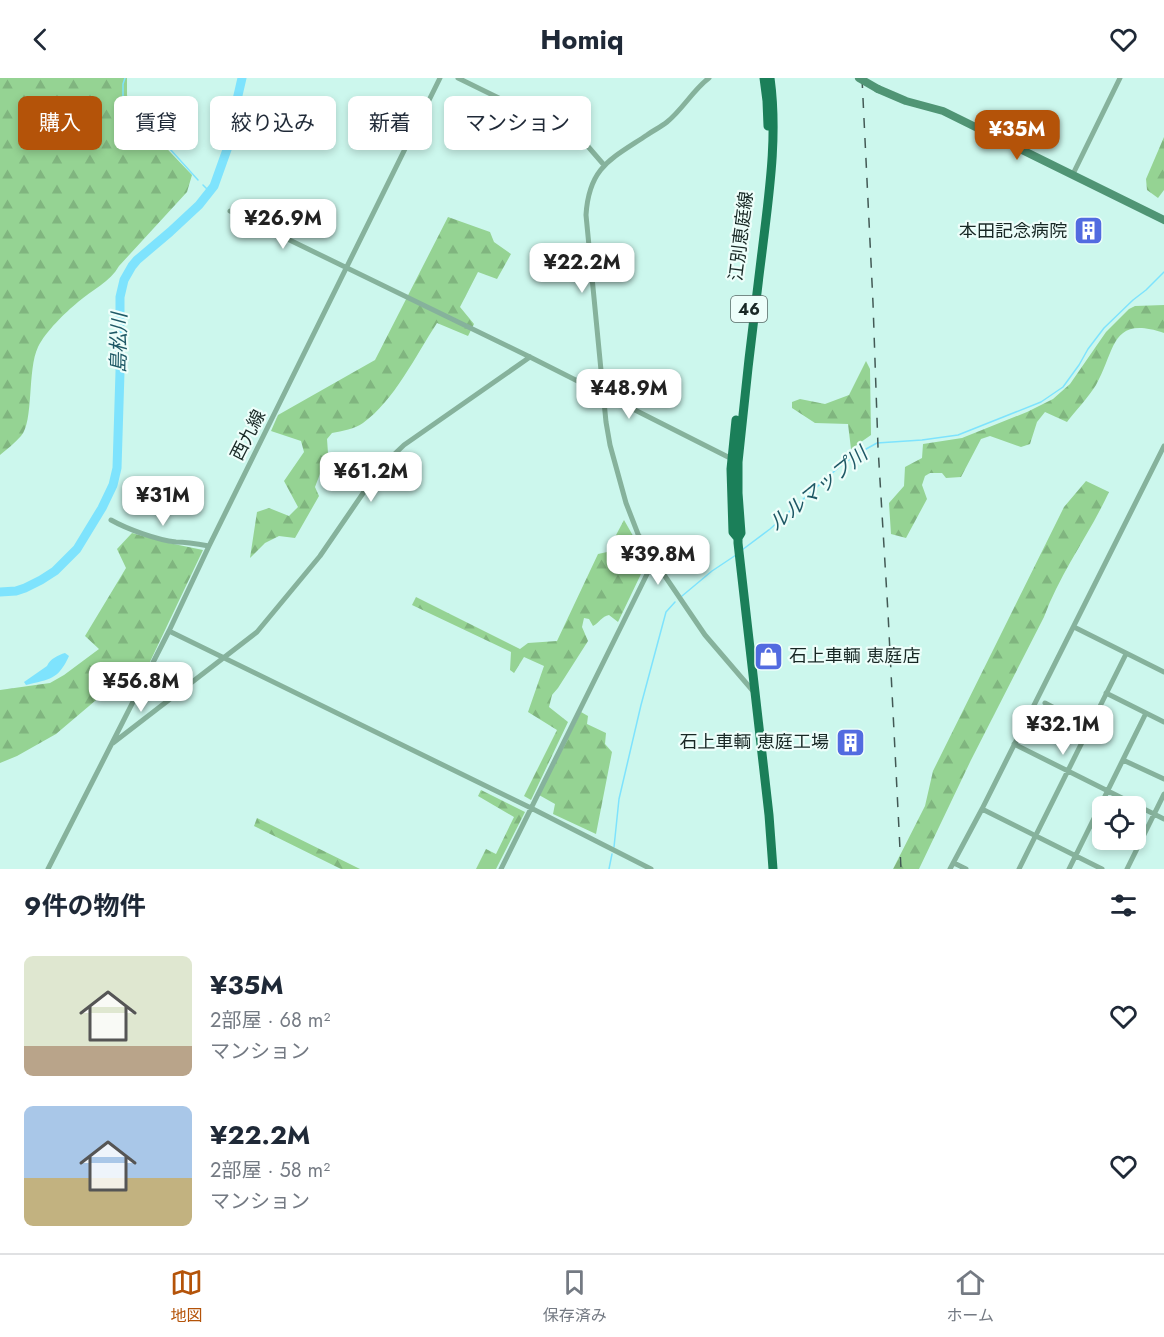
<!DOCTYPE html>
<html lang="ja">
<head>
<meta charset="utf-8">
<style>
  :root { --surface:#fff; --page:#f2f2f3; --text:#1f2937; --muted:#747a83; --line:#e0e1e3; --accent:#b45309 }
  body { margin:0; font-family:Jost,"Noto Sans JP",sans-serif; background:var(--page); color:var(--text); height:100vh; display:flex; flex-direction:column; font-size:22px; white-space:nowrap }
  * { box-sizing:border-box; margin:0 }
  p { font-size:20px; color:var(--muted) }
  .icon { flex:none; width:33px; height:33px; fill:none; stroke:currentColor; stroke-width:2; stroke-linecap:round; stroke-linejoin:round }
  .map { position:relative; height:791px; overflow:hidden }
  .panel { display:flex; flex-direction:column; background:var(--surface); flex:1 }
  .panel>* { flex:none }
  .top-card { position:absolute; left:18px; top:18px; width:600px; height:54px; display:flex; gap:12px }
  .buttons { position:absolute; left:1092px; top:718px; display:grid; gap:12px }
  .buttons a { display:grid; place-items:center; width:54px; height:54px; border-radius:9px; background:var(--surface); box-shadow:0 3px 9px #0003; font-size:30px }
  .price { position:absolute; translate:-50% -51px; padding:0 14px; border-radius:12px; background:#fff; color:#222; font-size:20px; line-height:39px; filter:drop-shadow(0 2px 3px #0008) }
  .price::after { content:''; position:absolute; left:50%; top:36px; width:18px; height:14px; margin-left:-9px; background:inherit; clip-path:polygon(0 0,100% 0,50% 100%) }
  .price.current { background:var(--accent); color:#fff }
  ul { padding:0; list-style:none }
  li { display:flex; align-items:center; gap:18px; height:150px; padding:0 24px }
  li span { display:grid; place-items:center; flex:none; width:168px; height:120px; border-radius:9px; color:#555 }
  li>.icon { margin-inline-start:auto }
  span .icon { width:72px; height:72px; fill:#fffc; stroke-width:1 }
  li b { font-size:26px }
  h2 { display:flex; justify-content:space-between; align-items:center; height:72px; padding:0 24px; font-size:26px }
  .chip { padding:0 21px; border-radius:9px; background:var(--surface); box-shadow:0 3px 9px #0003; font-size:21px; line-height:54px }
  .chip.current { background:var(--accent); color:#fff }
  header { display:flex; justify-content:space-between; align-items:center; height:78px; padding:0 24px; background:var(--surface); font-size:27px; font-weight:700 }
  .dock { display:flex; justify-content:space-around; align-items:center; height:84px; border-top:2px solid var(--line); background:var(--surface); font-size:16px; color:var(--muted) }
  .dock a { display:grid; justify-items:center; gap:3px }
  .dock .current { color:var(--accent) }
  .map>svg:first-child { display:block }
</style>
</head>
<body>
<header><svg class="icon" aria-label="back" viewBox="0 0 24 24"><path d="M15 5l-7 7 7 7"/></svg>Homiq<svg class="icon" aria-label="heart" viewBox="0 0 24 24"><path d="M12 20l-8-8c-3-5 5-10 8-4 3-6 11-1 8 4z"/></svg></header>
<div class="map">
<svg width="1164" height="791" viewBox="0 0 1164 791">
  <defs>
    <pattern id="forest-firs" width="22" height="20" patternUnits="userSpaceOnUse" patternTransform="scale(1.5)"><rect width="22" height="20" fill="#95d393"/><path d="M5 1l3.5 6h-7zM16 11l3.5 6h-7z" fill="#80b57f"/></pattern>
  </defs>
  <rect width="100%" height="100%" fill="#ccf7ed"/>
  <!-- forest -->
  <path fill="url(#forest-firs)" d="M0,0H127V17L131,33L192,97L187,114L119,188C110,204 92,212 78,224C65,235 46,253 38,269C27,292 34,344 21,358C15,365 7,371 0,377Z
    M1164,59V112L1158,120L1147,112L1146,101Z
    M448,139L490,154L494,164L511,176L497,201L478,194L460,229L474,246L468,258L437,245C416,277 394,323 363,345C355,351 342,353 332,355L327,361L328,375L315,409L319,418L295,460L279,458L265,465L250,480L257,434L269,430L289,438L298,429L284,403L304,374L301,363L271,353L278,337L375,282Z
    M1164,227V255C1110,237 1116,272 1096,307C1088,320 1076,332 1067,344L1045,334L1037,344L1030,366L1021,369L990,358L981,361L961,399L946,400L942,395H930L925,398L922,407L927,421L906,460L891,456L889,425L904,408L905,389L922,380L923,366L962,360L1027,334L1053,321L1070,306L1106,254L1129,231L1135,228Z
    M866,283L870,291L871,357L851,371L848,346L815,345L792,330V324L800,321L825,326L849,317Z
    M1086,403L1109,414C1089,457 1060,495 1044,539L971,682L919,791H893L925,728L933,693L1064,429Z
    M624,442L640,470L630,484L641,496L618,544L609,537C602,538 599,545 593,548L589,541L584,540L582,549L588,563L558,610L552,617L549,629L568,644L531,722L524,718L557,652L528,634L544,588L524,579L514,595L510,592L511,574L412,527L416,519L520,571L528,565L557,563L598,476L607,474Z
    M132,455L169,465L203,472L148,588H143L131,604L102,617L56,656L17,678L0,685V612L50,605L64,597L99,571L85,558L126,490L117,471Z
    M581,634L588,638L587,646L606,655L605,666L612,674L596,756L553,736L555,726L539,717Z
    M481,712L525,734L496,791H476L486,771L496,776L514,739L478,718Z
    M257,740L360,791H341L254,748Z"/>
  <!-- water -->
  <path fill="#7ee3fd" d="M65,575L69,578C58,602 50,601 26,607L24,604L47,588C50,581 58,577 65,575Z"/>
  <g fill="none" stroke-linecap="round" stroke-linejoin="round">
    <!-- stream -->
    <path stroke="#7ee3fd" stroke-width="1.5" d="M125,0L123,6V19L198,102
      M203,107L210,114
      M742,472L770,451L838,390L857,376L877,365L922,362L958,357L1041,324L1063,309L1079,287L1088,271L1104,250L1133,222L1146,212L1164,194
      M682,518L712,493L736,477
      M614,769L619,721L641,627L666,534L675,524
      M609,791L612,776"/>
    <!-- river -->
    <path stroke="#7ee3fd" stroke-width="9" d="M0,514L16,513L25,510L41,502L55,493L77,471L102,430L113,407L117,390L120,294V219L124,202L132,188L137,182L170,154L199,127L214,108L229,66L236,26L242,0"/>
    <!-- street -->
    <path stroke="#86b29c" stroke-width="5" d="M458,0L576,58L585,65L604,87
      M709,0C693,12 683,31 667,44C661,49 654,52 647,57C611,81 589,89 586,137L606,344L610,367L626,425L638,456L654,482L705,557L753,613
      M1073,96L1120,0
      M230,133L530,279L734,382
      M111,442C127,451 157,462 176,464C187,464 198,466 209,468
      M1074,549L1164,594
      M169,553L531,730L651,791
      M1106,615L1164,644
      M1045,625L1090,649
      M113,665L257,554L320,478L381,389L404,367L530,279
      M1014,666L1164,741
      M1123,682L1164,701
      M982,731L1102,791
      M1091,747L1102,753
      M1120,762L1137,770
      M954,785L966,791
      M48,791L169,553L209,468L440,0
      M501,791L654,482
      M950,791L982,731L1164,368
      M1019,791L1126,576
      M1069,791L1146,635
      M1127,791L1164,716"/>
    <!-- secondary -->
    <path stroke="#509575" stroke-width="8" d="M878,11L906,23L943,33L1164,142"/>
    <!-- primary -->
    <path stroke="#1b7f59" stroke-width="9" d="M764,0L767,23L768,48
      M770,0C778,58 769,116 762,174C753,244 745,314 738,384V415L741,455L738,460V465L769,737L773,791
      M736,342L731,391L733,454L738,460"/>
    <!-- rail -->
    <path stroke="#425854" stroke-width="1.5" stroke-dasharray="10 10" stroke-linecap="butt" d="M862,0L873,225L878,369L888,535L901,791"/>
    <!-- secondary-bridge -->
    <path stroke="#509575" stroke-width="8" d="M859,0L878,11"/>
  </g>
  <!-- icons -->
  <defs>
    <symbol id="building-square" viewBox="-11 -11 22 22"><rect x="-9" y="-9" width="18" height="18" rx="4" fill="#526be0" stroke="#edfefa"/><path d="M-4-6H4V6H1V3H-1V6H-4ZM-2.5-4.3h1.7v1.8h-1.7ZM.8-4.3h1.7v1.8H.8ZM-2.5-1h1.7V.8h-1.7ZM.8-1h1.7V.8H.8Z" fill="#fff"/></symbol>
    <symbol id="shop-square" viewBox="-11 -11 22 22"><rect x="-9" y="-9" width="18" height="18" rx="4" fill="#526be0" stroke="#edfefa"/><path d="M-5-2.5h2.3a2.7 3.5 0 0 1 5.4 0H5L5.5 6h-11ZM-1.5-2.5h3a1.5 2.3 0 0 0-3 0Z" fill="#fff"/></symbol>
  </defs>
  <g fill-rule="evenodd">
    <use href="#building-square" x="1072" y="136" width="33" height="33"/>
    <use href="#shop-square" x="752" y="562" width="33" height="33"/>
    <use href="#building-square" x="834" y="648" width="33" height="33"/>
  </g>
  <g text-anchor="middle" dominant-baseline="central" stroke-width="4.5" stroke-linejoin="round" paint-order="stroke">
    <!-- shield labels -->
    <rect fill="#edfefa" stroke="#586865" stroke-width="1.5" x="731" y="218" width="36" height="26" rx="4.5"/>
    <g font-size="16" font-weight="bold" fill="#182825">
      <text x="749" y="231">46</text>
    </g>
    <!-- poi labels -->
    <g font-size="18" fill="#182825" stroke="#edfefa" text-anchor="end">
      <text x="1067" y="153">本田記念病院</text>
      <text x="789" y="578" text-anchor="start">石上車輌 恵庭店</text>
      <text x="829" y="664">石上車輌 恵庭工場</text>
    </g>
    <!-- street labels -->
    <g font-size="18" fill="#182825" stroke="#edfefa">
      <text transform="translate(741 158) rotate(-83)">江別恵庭線</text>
      <text transform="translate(248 357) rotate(-63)">西九線</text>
    </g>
    <!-- water labels -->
    <g font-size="20" font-style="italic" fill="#1e5865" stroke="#edfefa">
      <text transform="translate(119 265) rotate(-89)">島松川</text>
      <text transform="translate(818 411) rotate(-39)">ルルマップ川</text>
    </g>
  </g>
</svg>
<div class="buttons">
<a><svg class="icon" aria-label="locate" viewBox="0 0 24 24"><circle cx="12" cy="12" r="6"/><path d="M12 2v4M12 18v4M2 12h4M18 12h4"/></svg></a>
</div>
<b class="price current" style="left:1017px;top:83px">¥35M</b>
<b class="price" style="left:283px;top:172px">¥26.9M</b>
<b class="price" style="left:582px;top:216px">¥22.2M</b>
<b class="price" style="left:629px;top:342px">¥48.9M</b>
<b class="price" style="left:371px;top:425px">¥61.2M</b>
<b class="price" style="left:163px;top:449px">¥31M</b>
<b class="price" style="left:658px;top:508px">¥39.8M</b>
<b class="price" style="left:141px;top:635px">¥56.8M</b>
<b class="price" style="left:1063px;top:678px">¥32.1M</b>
<div class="top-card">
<a class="chip current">購入</a>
<a class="chip">賃貸</a>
<a class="chip">絞り込み</a>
<a class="chip">新着</a>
<a class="chip">マンション</a>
</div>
</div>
<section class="panel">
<h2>9件の物件<svg class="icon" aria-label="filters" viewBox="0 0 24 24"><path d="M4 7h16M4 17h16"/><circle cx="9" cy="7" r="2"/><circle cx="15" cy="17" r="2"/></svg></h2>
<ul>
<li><span style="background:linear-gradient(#dfe7d0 75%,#b9a48a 0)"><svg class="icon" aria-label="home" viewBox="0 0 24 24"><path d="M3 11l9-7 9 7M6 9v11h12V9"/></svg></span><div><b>¥35M</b><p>2部屋 · 68 m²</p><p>マンション</p></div><svg class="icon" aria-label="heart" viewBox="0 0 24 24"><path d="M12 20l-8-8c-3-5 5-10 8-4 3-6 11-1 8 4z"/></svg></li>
<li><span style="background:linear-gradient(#a9c7e8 60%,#c2b280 0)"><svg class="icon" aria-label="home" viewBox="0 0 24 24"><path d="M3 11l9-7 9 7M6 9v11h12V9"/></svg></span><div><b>¥22.2M</b><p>2部屋 · 58 m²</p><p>マンション</p></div><svg class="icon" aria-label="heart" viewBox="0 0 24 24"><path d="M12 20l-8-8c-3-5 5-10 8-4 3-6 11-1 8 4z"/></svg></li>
</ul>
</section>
<nav class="dock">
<a class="current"><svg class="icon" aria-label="map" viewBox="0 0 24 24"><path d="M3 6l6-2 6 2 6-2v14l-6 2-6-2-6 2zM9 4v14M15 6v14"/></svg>地図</a>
<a><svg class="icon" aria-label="saved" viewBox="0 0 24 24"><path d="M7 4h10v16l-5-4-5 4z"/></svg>保存済み</a>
<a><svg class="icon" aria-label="home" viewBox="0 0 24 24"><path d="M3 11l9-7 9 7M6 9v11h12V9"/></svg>ホーム</a>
</nav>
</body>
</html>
